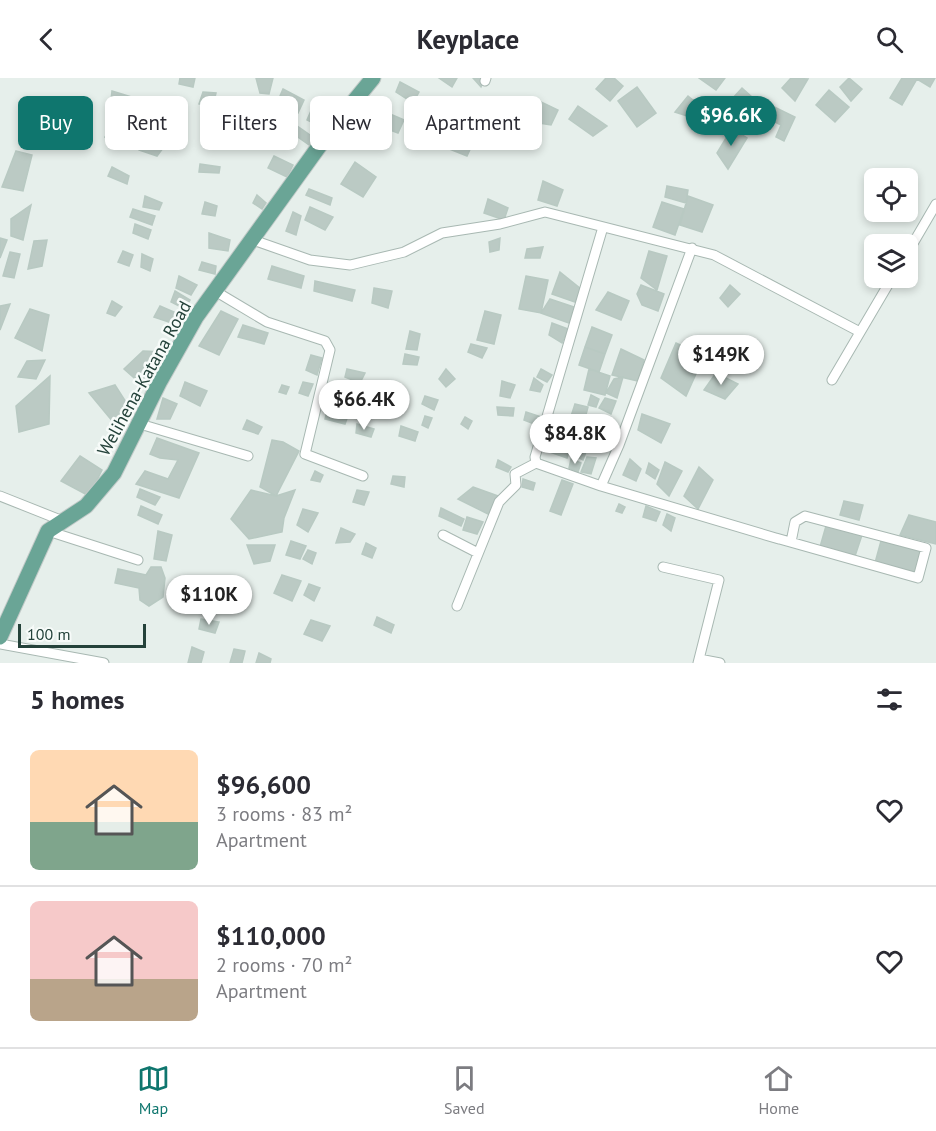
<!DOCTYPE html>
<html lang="en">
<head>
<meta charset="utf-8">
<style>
  :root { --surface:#fff; --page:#f2f2f3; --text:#2b2b33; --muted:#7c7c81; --line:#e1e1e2; --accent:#0f766e }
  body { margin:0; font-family:"PT Sans",sans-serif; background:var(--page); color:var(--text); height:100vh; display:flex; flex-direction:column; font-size:22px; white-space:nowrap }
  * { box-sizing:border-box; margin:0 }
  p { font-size:20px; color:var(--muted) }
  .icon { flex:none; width:33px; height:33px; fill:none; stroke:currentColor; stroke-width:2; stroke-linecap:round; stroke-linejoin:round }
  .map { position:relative; height:585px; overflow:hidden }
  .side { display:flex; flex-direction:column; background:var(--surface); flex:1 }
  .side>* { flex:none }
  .banner { position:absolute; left:18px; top:18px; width:600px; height:54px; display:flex; gap:12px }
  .controls { position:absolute; left:864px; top:90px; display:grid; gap:12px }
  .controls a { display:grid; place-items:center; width:54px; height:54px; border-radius:9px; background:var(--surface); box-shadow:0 3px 9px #0003; font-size:30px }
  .scale { position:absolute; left:18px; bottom:15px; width:128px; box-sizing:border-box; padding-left:6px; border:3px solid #24423a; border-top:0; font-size:16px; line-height:21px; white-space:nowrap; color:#24423a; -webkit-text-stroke:4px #f7fbf9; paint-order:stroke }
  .price { position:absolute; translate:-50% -51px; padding:0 14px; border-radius:21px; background:#fff; color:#222; font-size:20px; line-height:39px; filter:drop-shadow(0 2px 3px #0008) }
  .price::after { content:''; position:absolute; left:50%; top:36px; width:18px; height:14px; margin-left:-9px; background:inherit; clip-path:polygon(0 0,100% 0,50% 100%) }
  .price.on { background:var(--accent); color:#fff }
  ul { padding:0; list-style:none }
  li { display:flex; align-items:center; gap:18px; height:150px; padding:0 30px }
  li+li { border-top:2px solid var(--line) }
  li span { display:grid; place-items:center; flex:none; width:168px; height:120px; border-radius:9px; color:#555 }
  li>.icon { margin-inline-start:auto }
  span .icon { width:72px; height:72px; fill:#fffc; stroke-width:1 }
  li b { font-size:26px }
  h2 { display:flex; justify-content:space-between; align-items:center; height:72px; padding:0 30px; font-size:26px }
  .pill { padding:0 21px; border-radius:9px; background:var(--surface); box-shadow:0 3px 9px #0003; font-size:21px; line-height:54px }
  .pill.on { background:var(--accent); color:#fff }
  header { display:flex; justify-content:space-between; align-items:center; height:78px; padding:0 30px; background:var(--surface); font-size:27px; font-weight:700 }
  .tabs { display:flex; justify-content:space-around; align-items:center; height:84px; border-top:2px solid var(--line); background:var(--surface); font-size:16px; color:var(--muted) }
  .tabs a { display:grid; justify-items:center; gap:3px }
  .tabs .on { color:var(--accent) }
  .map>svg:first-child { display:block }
</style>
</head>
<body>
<header><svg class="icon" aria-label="back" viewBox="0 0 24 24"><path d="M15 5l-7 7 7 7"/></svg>Keyplace<svg class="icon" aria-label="search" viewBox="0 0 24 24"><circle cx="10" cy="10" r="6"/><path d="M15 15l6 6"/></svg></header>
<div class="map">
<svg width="936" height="585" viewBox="0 0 936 585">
  <rect width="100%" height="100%" fill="#e6efeb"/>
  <!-- building -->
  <path fill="#bbcac4" stroke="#b8c9c2" stroke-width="1.5" d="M180,0H195L193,9L179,6Z
    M256,0H273L269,16L260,15Z
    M439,0H457L452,9Z
    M473,0H485L481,9Z
    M606,0H614L623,8L610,23L596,11Z
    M699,0H725L716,12Z
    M791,0L808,1L795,23L782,10Z
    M849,0L862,11L851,23L840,9Z
    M902,0H935L930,9L917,1L902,27L890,20Z
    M400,4L419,14L413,25L396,14Z
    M637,9L656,35L637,49L618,23Z
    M742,10L762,28L742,50L722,32Z
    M283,11L304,22L298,35L277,25Z
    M829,12L849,29L835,44L816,27Z
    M112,13L135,20L133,30L111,22Z
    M203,14L216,15L213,28L199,26Z
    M688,18L705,32L700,42L675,34Z
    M506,19L517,26L510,42L501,28Z
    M541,24L558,32L551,47L532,44Z
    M766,25L795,39L784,63L776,59L781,47L761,37Z
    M314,26L327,35L321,49L307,42Z
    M259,27L273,31L272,37L257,38Z
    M578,28L607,48L593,58L569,41Z
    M114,31L132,36L128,42L109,38Z
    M383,33L404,42L398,55L377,47Z
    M293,45L317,62L312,69L288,52Z
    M152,46L164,51L161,56L167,58L164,63L149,58Z
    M457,47L477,56L467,78L447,70Z
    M112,48L131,55L122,64L105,59Z
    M212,48L229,52L224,64L208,59Z
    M276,50L290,61L285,68L271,58Z
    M732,50L747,60L728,91L717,75Z
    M140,61L163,70L157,78L139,72Z
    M16,73L32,77L23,113L2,109Z
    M274,78L293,87L287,99L268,90Z
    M355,84L376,99L363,119L341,106Z
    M200,86L220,89L219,95L199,94Z
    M112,89L129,98L127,106L108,98Z
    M543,103L563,112L557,128L538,122Z
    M667,108L688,112L686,125L665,119Z
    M309,111L332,120L330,127L306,117Z
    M257,117L266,125L262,131L253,125Z
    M145,118L162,125L159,132L143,129Z
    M688,118L713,127L702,154L680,147Z
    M488,121L508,130L504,142L484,135Z
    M205,124L217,128L215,138L202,136Z
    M662,124L684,131L675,157L653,149Z
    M31,127L23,162L11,158V141Z
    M310,129L333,139L325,152L305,142Z
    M133,131L155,138L152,147L130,139Z
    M293,134L301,138L296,157L286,153Z
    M135,146L151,152L148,161L133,155Z
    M209,155L230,162L228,173L209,170Z
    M0,160L7,162L0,180Z
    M500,160L499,172L490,174L489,164Z
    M47,162L42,188L28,191L34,163Z
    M543,169L540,180H525L527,171Z
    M123,173L133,177L129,188L118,184Z
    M649,173L667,178L657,212L641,200Z
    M10,174L20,176L14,200L3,198Z
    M142,176L153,181L150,193L141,189Z
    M202,184L216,188L215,196L199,192Z
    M272,188L304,198L301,210L268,201Z
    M560,194L581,211L575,224L552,216Z
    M179,198L197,207L191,217L176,210Z
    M526,198L548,202L541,235L519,231Z
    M315,203L355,212L352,223L314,213Z
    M641,207L664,216L658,233L642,227L637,216Z
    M730,207L740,216L728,229L720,220Z
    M374,210L392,213L388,230L372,225Z
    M175,213L190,222L185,231L171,224Z
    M608,214L629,223L621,242L596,232Z
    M550,221L574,229L569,245L541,235Z
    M112,223L122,229L115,238L107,235Z
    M10,226L0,252V228Z
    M160,228L181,237L175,246L154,239Z
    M30,231L49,237L42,273L15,260Z
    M221,233L238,241L219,277L199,268Z
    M485,233L501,237L494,266L477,262Z
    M552,245L568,251L562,265L549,257Z
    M243,247L268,255L264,266L238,259Z
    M592,249L612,257L605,276L585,269Z
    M410,253L420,256L417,272L406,271Z
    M676,265L704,278L686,318L661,300Z
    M471,266L487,270L482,280L468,274Z
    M585,269L605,276L599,294L579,287Z
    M621,271L644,282L638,303L612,297Z
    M143,273L166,274L149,313L124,291Z
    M405,276L419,279L417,287L403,286Z
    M311,277L322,280L317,297L306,292Z
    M45,282L36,301L18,299L27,283Z
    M347,291L365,295L360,305L345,299Z
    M446,291L455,301L446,309L439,301Z
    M541,291L552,297L547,304L537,299Z
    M589,291L610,298L605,317L584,312Z
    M716,295L738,306L725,321L704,312Z
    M50,298L49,346L19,354L16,328Z
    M623,299L617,320L606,315L614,301Z
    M534,300L543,307L540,314L530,312Z
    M502,303L515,307L510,320L500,318Z
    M185,304L207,313L200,328L180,318Z
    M303,304L313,306L308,318L299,315Z
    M115,307L126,324L118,350L89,315Z
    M282,307L289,309L286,316L279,314Z
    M591,317L599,321L596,329L588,327Z
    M425,318L438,322L434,332L422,326Z
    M163,320L177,326L170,341H157Z
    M605,320L616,323L611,336L599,330Z
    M575,326L588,329L579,363L564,360Z
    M328,329L349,335L345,346L325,341Z
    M497,329L514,330L513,338L498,337Z
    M526,334L541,339L537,347L524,342Z
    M642,336L670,346L661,365L638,352Z
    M425,338L432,340L428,350L422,347Z
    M465,339L472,343L468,351L461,346Z
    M247,342L262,349L258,356L243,351Z
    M357,346L374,351L371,359L356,355Z
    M401,348L418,354L415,363L399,358Z
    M551,359L571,367L567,380L547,373Z
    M157,360L199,375L179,420L136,406L145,393L168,401L178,382L160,380L150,376Z
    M272,362L283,364L299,373L276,418L260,409Z
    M577,366L587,371L583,382L573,377Z
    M80,378L102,392L89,418L61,403Z
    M587,379L596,380L591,396L581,394Z
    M571,381L581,385L578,394L569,390Z
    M630,381L641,391L636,403L623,397Z
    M498,382L511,389L508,394L496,389Z
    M665,384L682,393L669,418L657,406Z
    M649,385L659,392L655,401L646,395Z
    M699,389L713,402L698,431L684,418Z
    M315,393L323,397L320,404L311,402Z
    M393,398L405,399L404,409L391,406Z
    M523,401L535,405L533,412L522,409Z
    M562,402L573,406L561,437L550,433Z
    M473,409L498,418L488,436L458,421Z
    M140,411L160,419L155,427L137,419Z
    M251,412L276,418L295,412L284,440L282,454L249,461L231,441Z
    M357,412L369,414L364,427L353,424Z
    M844,423L863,427L859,442L840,437Z
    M619,426L625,429L622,435L616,433Z
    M141,428L162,437L158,446L138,437Z
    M646,428L660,434L656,443L643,439Z
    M441,430L464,441L461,448L439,438Z
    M303,431L318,435L308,454L297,447Z
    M667,436L675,440L671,453L663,447Z
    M909,437L936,444V466L900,457Z
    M467,439L483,444L477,456L463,452Z
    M826,448L862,457L855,478L820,469Z
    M341,450L355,456L350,464L336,465Z
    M158,453L172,457L166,483L154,481Z
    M291,463L306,468L300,481L286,477Z
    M881,463L922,473L916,494L875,485Z
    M366,465L376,470L372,480L362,476Z
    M247,467H275L270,483L254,486Z
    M308,472L316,475L312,486L303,481Z
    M151,489H161L165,500L163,519L149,528L140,522L139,510L115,505L118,491L146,497Z
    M282,497L301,503L292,523L274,515Z
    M309,506L320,510L314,523L304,517Z
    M377,539L394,547L391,555L374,547Z
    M201,541L219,544L215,555L199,551Z
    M311,542L330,548L322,563L304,556Z
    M192,569L204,574L201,585H188Z
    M234,571L245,573L242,585H230Z
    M259,575L271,581L270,585H256Z"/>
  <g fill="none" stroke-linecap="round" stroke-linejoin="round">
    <defs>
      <path id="minor" d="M485,3L486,0
        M603,149L535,379L536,385L601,408L779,461
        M253,162L310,182L350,187L404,174L442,155L500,146L545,134L714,177L860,254
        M908,174L936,126
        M215,213L267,244L325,263L330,272L305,376L363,398
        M832,302L892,200
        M140,346L248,378
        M601,408L619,367L692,170
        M0,418L63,443
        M48,453L138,482
        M443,457L478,475
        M776,460L918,500L926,470L805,438L795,444L791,464
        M663,489L719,502L698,585
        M457,528L499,424L516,407L515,396L536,385
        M0,566L104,585
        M699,581L720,585"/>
      <path id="primary" d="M0,559L48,453L86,428L114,395L160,303L196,239L333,49L373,0"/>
    </defs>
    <!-- minor casing -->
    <use href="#minor" stroke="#a8b8b2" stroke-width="11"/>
    <!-- primary casing -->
    <use href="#primary" stroke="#c2cac8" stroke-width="17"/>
    <!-- minor -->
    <use href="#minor" stroke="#fff" stroke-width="9"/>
    <!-- primary -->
    <use href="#primary" stroke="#6aa596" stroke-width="15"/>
  </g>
  <g text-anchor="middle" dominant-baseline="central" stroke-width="5" stroke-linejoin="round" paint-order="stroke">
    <!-- street labels -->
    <g font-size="18" fill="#24423a" stroke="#f7fbf9">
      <text transform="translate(144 300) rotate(-61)">Welihena-Katana Road</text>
    </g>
  </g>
</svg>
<div class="controls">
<a><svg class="icon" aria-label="locate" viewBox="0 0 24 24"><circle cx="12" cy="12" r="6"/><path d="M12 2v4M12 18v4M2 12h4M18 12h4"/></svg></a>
<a><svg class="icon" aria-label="layers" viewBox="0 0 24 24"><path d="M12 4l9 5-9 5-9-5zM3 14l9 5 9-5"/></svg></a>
</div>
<div class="scale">100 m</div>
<b class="price on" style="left:731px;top:69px">$96.6K</b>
<b class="price" style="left:721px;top:308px">$149K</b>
<b class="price" style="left:364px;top:353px">$66.4K</b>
<b class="price" style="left:575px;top:387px">$84.8K</b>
<b class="price" style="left:209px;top:548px">$110K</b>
<div class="banner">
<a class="pill on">Buy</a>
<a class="pill">Rent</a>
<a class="pill">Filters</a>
<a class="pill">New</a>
<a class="pill">Apartment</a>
</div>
</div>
<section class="side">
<h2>5 homes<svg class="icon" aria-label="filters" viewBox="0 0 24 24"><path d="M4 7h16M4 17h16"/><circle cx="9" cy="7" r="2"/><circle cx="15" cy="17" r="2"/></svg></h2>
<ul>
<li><span style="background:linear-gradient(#ffd9b3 60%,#7fa58c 0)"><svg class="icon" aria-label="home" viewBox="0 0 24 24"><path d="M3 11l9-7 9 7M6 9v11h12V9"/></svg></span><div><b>$96,600</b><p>3 rooms · 83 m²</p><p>Apartment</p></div><svg class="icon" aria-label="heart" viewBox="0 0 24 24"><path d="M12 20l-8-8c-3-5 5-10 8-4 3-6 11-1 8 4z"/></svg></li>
<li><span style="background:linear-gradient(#f6c9c9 65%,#b9a48a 0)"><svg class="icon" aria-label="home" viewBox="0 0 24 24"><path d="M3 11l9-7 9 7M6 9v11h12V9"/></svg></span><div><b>$110,000</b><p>2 rooms · 70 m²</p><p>Apartment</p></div><svg class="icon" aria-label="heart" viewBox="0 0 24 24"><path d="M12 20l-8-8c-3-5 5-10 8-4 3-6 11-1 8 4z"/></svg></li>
</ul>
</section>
<nav class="tabs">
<a class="on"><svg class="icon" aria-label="map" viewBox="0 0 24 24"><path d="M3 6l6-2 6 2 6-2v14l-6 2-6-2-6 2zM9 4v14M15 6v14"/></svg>Map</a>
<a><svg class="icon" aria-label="saved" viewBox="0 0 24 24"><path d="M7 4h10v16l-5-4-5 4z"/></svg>Saved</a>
<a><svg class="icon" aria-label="home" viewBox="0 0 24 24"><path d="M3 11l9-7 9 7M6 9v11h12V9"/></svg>Home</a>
</nav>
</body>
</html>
